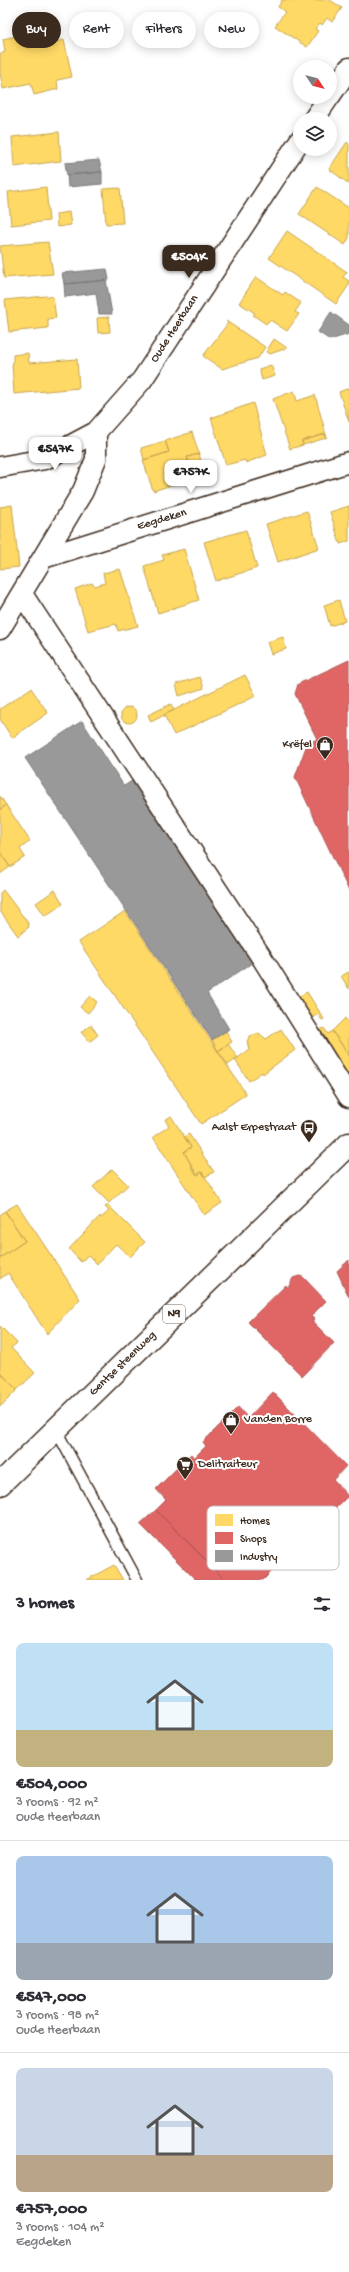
<!DOCTYPE html>
<html lang="en">
<head>
<meta charset="utf-8">
<style>
  :root { --surface:#fff; --page:#f7f7f7; --text:#2b2b33; --muted:#7c7c81; --line:#e1e1e2; --accent:#3b2a1e }
  body { margin:0; font-family:"Gochi Hand",sans-serif; background:var(--page); color:var(--text); height:100vh; display:flex; flex-direction:column; font-size:15px; white-space:nowrap }
  * { box-sizing:border-box; margin:0 }
  p { font-size:13px; color:var(--muted) }
  .icon { flex:none; width:22px; height:22px; fill:none; stroke:currentColor; stroke-width:2; stroke-linecap:round; stroke-linejoin:round }
  .map { position:relative; height:1580px; overflow:hidden }
  .details { display:flex; flex-direction:column; background:var(--surface); flex:1 }
  .details>* { flex:none }
  .hud { position:absolute; left:12px; top:12px; width:325px; height:36px; display:flex; gap:8px }
  .needle { width:26px; rotate:125deg }
  .controls { position:absolute; left:293px; top:60px; display:grid; gap:8px }
  .controls a { display:grid; place-items:center; width:44px; height:44px; border-radius:50%; background:var(--surface); box-shadow:0 2px 10px #0003; font-size:20px }
  .price { position:absolute; translate:-50% -34px; padding:0 9px; border-radius:8px; background:#fff; color:#222; font-size:13px; line-height:26px; filter:drop-shadow(0 1px 2px #0008) }
  .price::after { content:''; position:absolute; left:50%; top:24px; width:12px; height:9px; margin-left:-6px; background:inherit; clip-path:polygon(0 0,100% 0,50% 100%) }
  .price.current { background:var(--accent); color:#fff }
  ul { padding:0; list-style:none }
  li { display:grid; align-content:center; gap:8px; height:212px; padding:0 16px }
  li+li { border-top:1px solid var(--line) }
  li span { display:grid; place-items:center; height:124px; border-radius:8px; color:#555 }
  li>.icon { margin-inline-start:auto }
  span .icon { width:72px; height:72px; fill:#fffc; stroke-width:1 }
  li b { font-size:17px }
  h2 { display:flex; justify-content:space-between; align-items:center; height:48px; padding:0 16px; font-size:17px }
  .chip { padding:0 14px; border-radius:18px; background:var(--surface); box-shadow:0 2px 10px #0003; font-size:14px; line-height:36px }
  .chip.current { background:var(--accent); color:#fff }
  .map>svg:first-child { display:block }
</style>
</head>
<body>
<div class="map">
<svg width="349" height="1580" viewBox="0 0 349 1580">
  <rect width="100%" height="100%" fill="#fff"/>
  <filter id="ink" filterUnits="userSpaceOnUse"><feTurbulence type="fractalNoise" baseFrequency=".025" numOctaves="2"/><feDisplacementMap in="SourceGraphic" scale="8" xChannelSelector="R" yChannelSelector="G"/><feConvolveMatrix kernelMatrix="1 2 1 2 8 2 1 2 1" color-interpolation-filters="sRGB"/></filter>
  <g filter="url(#ink)">
    <!-- homes -->
    <path fill="#ffd966" stroke="#c4a450" d="M282,0H330L342,8L332,22L327,18L322,25L320,23L315,29L318,31L307,47L275,26L285,12L278,7Z
      M83,23L87,39L75,42L71,26Z
      M25,34L28,48L64,40L72,77L57,80L58,89L34,95L31,83L3,89L0,73V54L5,52L3,39Z
      M59,132L61,161L14,167L12,137Z
      M347,142L349,144V184L329,169Z
      M46,187L49,221L11,225L8,192Z
      M317,187L349,208V238L345,245L299,214Z
      M120,188L123,223L106,224L103,189Z
      M69,212L71,225L57,227L56,214Z
      M287,231L347,272L343,277L349,281V285L336,304L269,258Z
      M48,242L53,274L4,278L0,246Z
      M256,277L283,295L285,292L301,303L295,312L299,314L287,331L270,320L266,324L253,315L255,313L239,303Z
      M46,296L53,297L56,318L48,319V328L9,332L5,300Z
      M109,317L110,332L98,333L97,318Z
      M226,321L265,347L258,358L222,369L203,356L228,323Z
      M274,339L287,348L270,354L266,352Z
      M28,353L29,363L77,359L79,388L14,394L12,364H13V355Z
      M271,365L275,376L262,380L259,369Z
      M349,388V422L339,392Z
      M294,391L297,401L315,395L327,438L325,434L302,441L303,445L290,449L273,399Z
      M253,403L267,455L248,462L246,463L245,460L226,465L211,418Z
      M192,432L199,454L187,457L194,478L153,491L143,460L169,452L165,441Z
      M325,434L326,438L303,445L302,441Z
      M165,441L169,452L144,460L141,448Z
      M199,454L205,475L194,478L187,457Z
      M12,505L19,567L0,569V507Z
      M349,506V541L340,544L330,512Z
      M307,511L319,548L278,562L266,524Z
      M246,530L257,568L216,581L204,542Z
      M184,549L199,600L158,613L144,566L164,560L162,555Z
      M120,569L138,626L118,631L116,624L88,631L75,589L92,583L95,586L105,583L103,573Z
      M339,600L345,621L330,626L324,605Z
      M283,637L286,649L271,654L267,642Z
      M245,675L256,696L174,735L164,715Z
      M200,677L204,688L179,696L176,684Z
      M31,688L48,713L12,738L0,719V709Z
      M171,704L174,710L151,722L148,715Z
      M121 715a8 8 0 1 1 16 0a8 8 0 1 1-16 0Z
      M0,796L6,805L0,810Z
      M6,805L30,841L20,849L25,857L10,867L0,852V810Z
      M0,852L10,867L0,874Z
      M3,890L28,923L29,927L18,936L0,911V893Z
      M55,890L63,904L45,916L36,903Z
      M125,911L246,1094L201,1124L79,942Z
      M349,972V989L341,976Z
      M307,992L324,1019L322,1020L318,1014L309,1020L294,999Z
      M90,996L97,1002L88,1013L80,1007Z
      M345,1018L349,1023V1055L332,1031Z
      M91,1025L98,1035L89,1042L81,1032Z
      M324,1028L328,1034L332,1031L349,1055V1083L316,1032Z
      M281,1029L295,1050L263,1074L262,1072L249,1081L235,1060L249,1050L247,1041L250,1036L259,1033L266,1039Z
      M226,1031L232,1042L218,1051L212,1040Z
      M228,1044L238,1058L228,1065L218,1051Z
      M171,1116L191,1147L184,1152L192,1166L191,1167L197,1175L202,1172L222,1203L204,1215L153,1137L169,1126L165,1120Z
      M189,1134L214,1172L205,1177L202,1172L197,1175L184,1152L191,1147L184,1137Z
      M112,1169L128,1185L109,1203L93,1187Z
      M17,1204L80,1299L47,1334L8,1273L0,1279V1258L25,1241L5,1211Z
      M108,1205L145,1242L130,1257L116,1244L97,1264L88,1255L81,1262L69,1249L100,1216L101,1218L109,1211L105,1207Z
      M5,1211L25,1241L0,1258V1215Z
      M0,1326L17,1343L11,1348L35,1373L17,1390L0,1372Z
      M0,1372L17,1390L0,1407Z
      M114,1565L123,1580H86Z"/>
    <!-- shops -->
    <path fill="#e06666" stroke="#ae5450" d="M349,660V891L295,777L307,744L317,739L295,694L298,684Z
      M349,1260V1297L337,1271Z
      M299,1276L303,1277L326,1301L311,1316L314,1319L312,1321L334,1343L302,1376L248,1322L286,1285L288,1288L293,1278Z
      M273,1392L346,1466L333,1480L348,1496L263,1580H225L156,1510L166,1500L156,1489L191,1454L194,1458L206,1446L203,1442L238,1407L248,1418Z
      M156,1510L225,1580H196L140,1524Z"/>
    <!-- industry -->
    <path fill="#999" stroke="#7d7874" d="M99,160L102,172L67,175L65,163Z
      M102,172V184L68,187L67,175Z
      M107,269L109,280L64,284L62,273Z
      M106,280L112,314H99L96,293L65,297L64,284Z
      M331,312L349,325V334L330,340L318,332Z
      M82,721L124,786L135,779L255,961L207,993L229,1029L212,1040L25,758Z"/>
    <g fill="none" stroke-linecap="round" stroke-linejoin="round">
      <defs>
        <path id="lane" d="M56,1430L137,1580"/>
        <path id="street" d="M330,96L349,68
          M314,119L329,97
          M0,467L45,459L96,432L142,380L300,140
          M43,558L349,462
          M22,594L262,958L349,1097
          M0,629L83,491L96,459V432"/>
        <path id="primary" d="M0,1484L349,1144"/>
      </defs>
      <!-- lane casing -->
      <use href="#lane" stroke="#3b2a1e" stroke-width="13"/>
      <!-- street casing -->
      <use href="#street" stroke="#3b2a1e" stroke-width="23"/>
      <!-- primary casing -->
      <use href="#primary" stroke="#3b2a1e" stroke-width="25"/>
      <!-- lane -->
      <use href="#lane" stroke="#fff" stroke-width="10"/>
      <!-- street -->
      <use href="#street" stroke="#fff" stroke-width="20"/>
      <!-- primary -->
      <use href="#primary" stroke="#fff" stroke-width="22"/>
    </g>
  </g>
  <!-- icons -->
  <defs>
    <symbol id="shop-pin" viewBox="-11 -11 22 30"><path d="M0 17L-7.5 6A9.5 9.5 0 1 1 7.5 6Z" fill="#3b2a1e" stroke="#fff"/><path d="M-5-2.5h2.3a2.7 3.5 0 0 1 5.4 0H5L5.5 6h-11ZM-1.5-2.5h3a1.5 2.3 0 0 0-3 0Z" fill="#fff"/></symbol>
    <symbol id="bus-pin" viewBox="-11 -11 22 30"><path d="M0 17L-7.5 6A9.5 9.5 0 1 1 7.5 6Z" fill="#3b2a1e" stroke="#fff"/><path d="M-5-6H5V4H4V6H2V4H-2V6H-4V4H-5ZM-3.5-4V0h7V-4ZM-3.5 1.2v1.5H-2V1.2ZM2 1.2v1.5H3.5V1.2Z" fill="#fff"/></symbol>
    <symbol id="supermarket-pin" viewBox="-11 -11 22 30"><path d="M0 17L-7.5 6A9.5 9.5 0 1 1 7.5 6Z" fill="#3b2a1e" stroke="#fff"/><path d="M-6-5.5h2.5l.6 2H6L4.5 2H-2.5L-4.4-4H-6ZM-1.5 3.2a1.3 1.3 0 1 0 .1 0ZM3 3.2a1.3 1.3 0 1 0 .1 0Z" fill="#fff"/></symbol>
  </defs>
  <g fill-rule="evenodd">
    <use href="#shop-pin" x="315" y="735" width="20" height="27"/>
    <use href="#bus-pin" x="299" y="1118" width="20" height="27"/>
    <use href="#shop-pin" x="221" y="1410" width="20" height="27"/>
    <use href="#supermarket-pin" x="175" y="1455" width="20" height="27"/>
  </g>
  <g text-anchor="middle" dominant-baseline="central" stroke-width="4" stroke-linejoin="round" paint-order="stroke">
    <!-- shield labels -->
    <rect fill="#fff" stroke="#766a62" stroke-width="1" x="163" y="1305" width="22" height="18" rx="3"/>
    <g font-size="11" font-weight="bold" fill="#3b2a1e">
      <text x="174" y="1314">N9</text>
    </g>
    <!-- street labels -->
    <g font-size="12" fill="#3b2a1e" stroke="#fff">
      <text transform="translate(175 329) rotate(-57)">Oude Heerbaan</text>
      <text transform="translate(162 520) rotate(-17)">Eegdeken</text>
      <text transform="translate(123 1364) rotate(-44)">Gentse steenweg</text>
    </g>
    <!-- poi labels -->
    <g font-size="12" fill="#3b2a1e" stroke="#fff" text-anchor="end">
      <text x="312" y="745">Krëfel</text>
      <text x="296" y="1128">Aalst Erpestraat</text>
      <text x="244" y="1420" text-anchor="start">Vanden Borre</text>
      <text x="198" y="1465" text-anchor="start">Delitraiteur</text>
    </g>
  </g>
  <!-- legend -->
  <rect x="207" y="1506" width="132" height="64" rx="6" fill="#fff" stroke="#c4bfbc" stroke-width="1"/>
  <rect x="215" y="1514" width="18" height="12" fill="#ffd966"/>
  <rect x="215" y="1532" width="18" height="12" fill="#e06666"/>
  <rect x="215" y="1550" width="18" height="12" fill="#999"/>
  <g font-size="11" fill="#3b2a1e">
    <text x="240" y="1524">Homes</text>
    <text x="240" y="1542">Shops</text>
    <text x="240" y="1560">Industry</text>
  </g>
</svg>
<div class="controls">
<a><svg class="needle" viewBox="-14 -14 28 28"><path d="M0-13l5 13h-10z" fill="#e53935"/><path d="M0 13l5-13h-10z" fill="#7c7c81"/></svg></a>
<a><svg class="icon" aria-label="layers" viewBox="0 0 24 24"><path d="M12 4l9 5-9 5-9-5zM3 14l9 5 9-5"/></svg></a>
</div>
<b class="price current" style="left:189px;top:279px">€504K</b>
<b class="price" style="left:55px;top:471px">€547K</b>
<b class="price" style="left:191px;top:494px">€757K</b>
<div class="hud">
<a class="chip current">Buy</a>
<a class="chip">Rent</a>
<a class="chip">Filters</a>
<a class="chip">New</a>
</div>
</div>
<section class="details">
<h2>3 homes<svg class="icon" aria-label="filters" viewBox="0 0 24 24"><path d="M4 7h16M4 17h16"/><circle cx="9" cy="7" r="2"/><circle cx="15" cy="17" r="2"/></svg></h2>
<ul>
<li><span style="background:linear-gradient(#bfe0f5 70%,#c2b280 0)"><svg class="icon" aria-label="home" viewBox="0 0 24 24"><path d="M3 11l9-7 9 7M6 9v11h12V9"/></svg></span><div><b>€504,000</b><p>3 rooms · 92 m²</p><p>Oude Heerbaan</p></div></li>
<li><span style="background:linear-gradient(#a9c7e8 70%,#9aa5b1 0)"><svg class="icon" aria-label="home" viewBox="0 0 24 24"><path d="M3 11l9-7 9 7M6 9v11h12V9"/></svg></span><div><b>€547,000</b><p>3 rooms · 98 m²</p><p>Oude Heerbaan</p></div></li>
<li><span style="background:linear-gradient(#c9d6e8 70%,#b9a48a 0)"><svg class="icon" aria-label="home" viewBox="0 0 24 24"><path d="M3 11l9-7 9 7M6 9v11h12V9"/></svg></span><div><b>€757,000</b><p>3 rooms · 104 m²</p><p>Eegdeken</p></div></li>
</ul>
</section>
</body>
</html>
